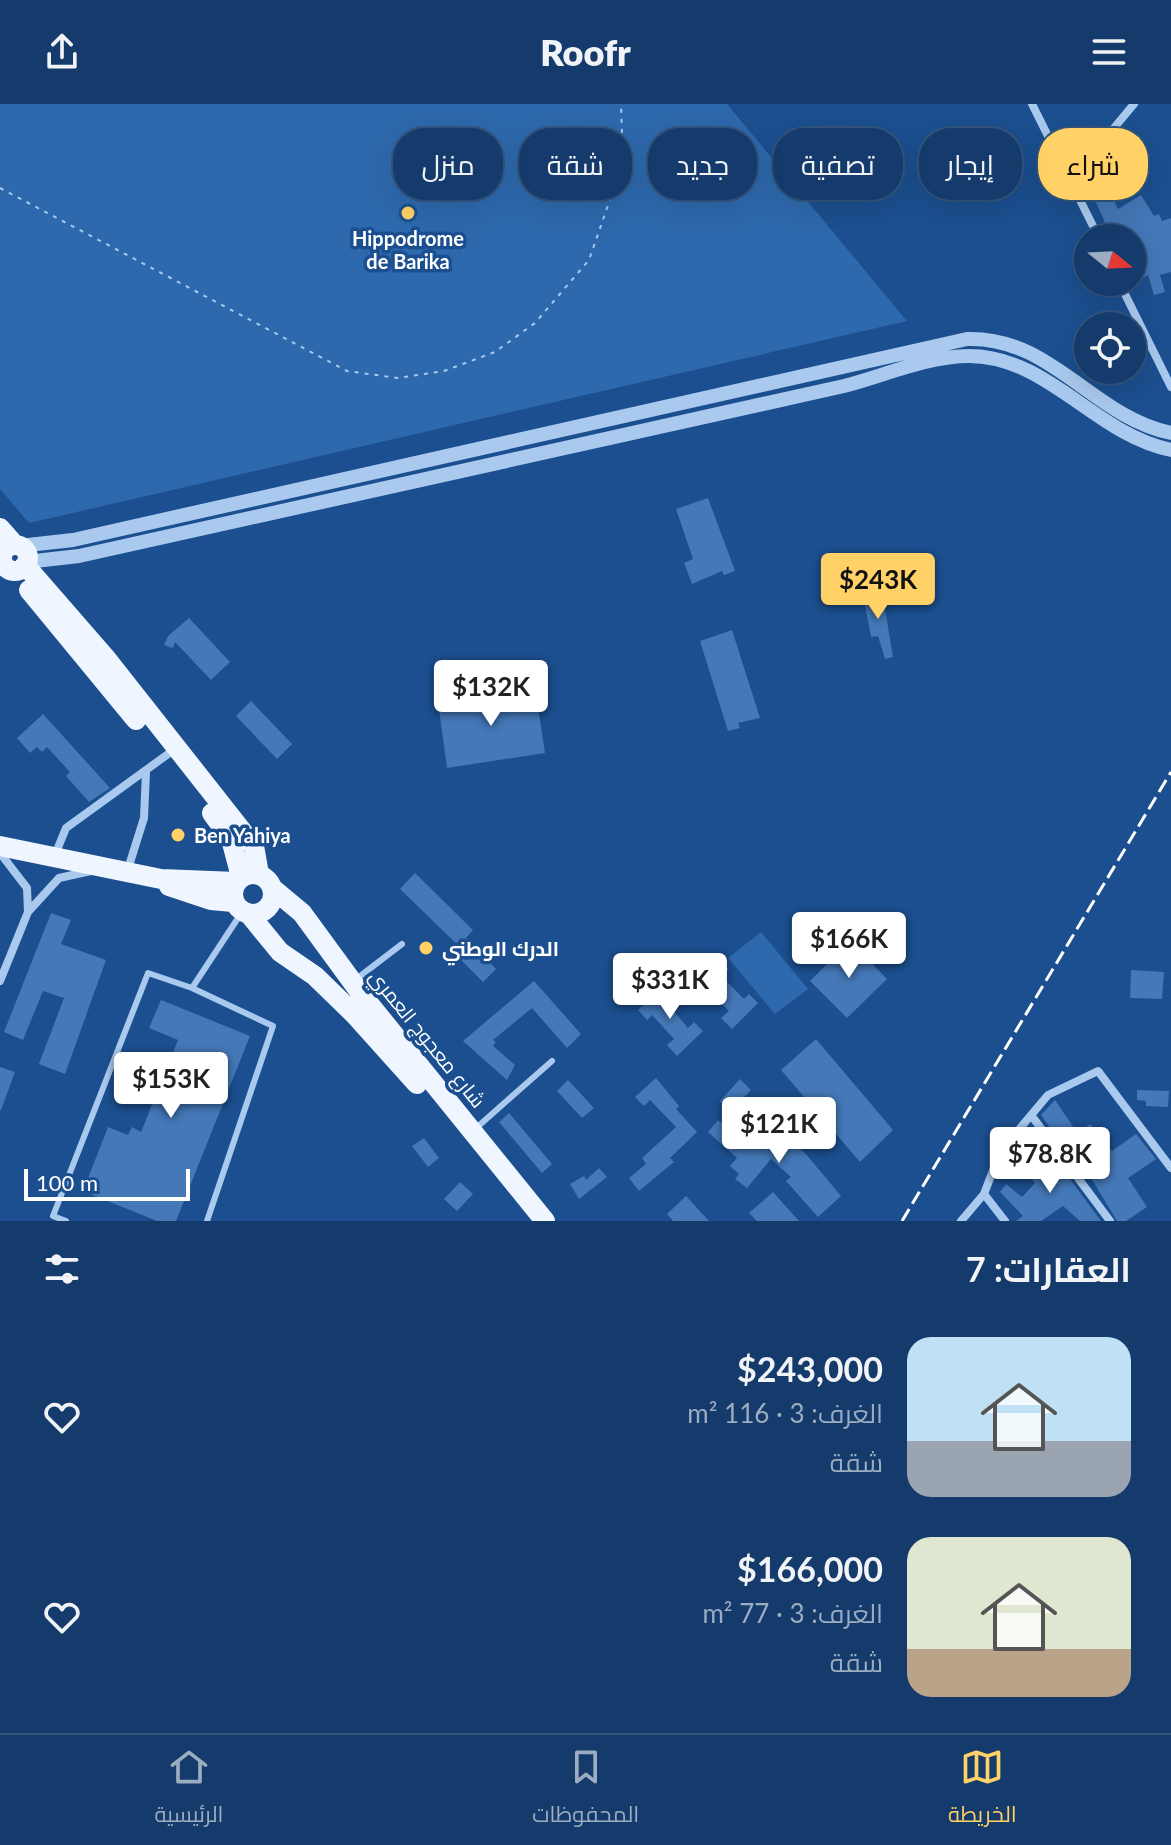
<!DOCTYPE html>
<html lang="ar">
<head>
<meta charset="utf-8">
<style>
  :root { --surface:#143b6b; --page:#214673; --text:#f1f3f6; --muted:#9dadc1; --line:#33557e; --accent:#ffd166 }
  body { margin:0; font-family:Lato,Cairo,sans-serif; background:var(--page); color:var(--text); direction:rtl; height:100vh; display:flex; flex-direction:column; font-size:30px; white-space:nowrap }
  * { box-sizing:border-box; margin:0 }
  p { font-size:26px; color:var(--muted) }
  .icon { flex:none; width:44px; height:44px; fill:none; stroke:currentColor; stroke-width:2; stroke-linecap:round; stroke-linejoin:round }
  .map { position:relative; height:1117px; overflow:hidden; direction:ltr }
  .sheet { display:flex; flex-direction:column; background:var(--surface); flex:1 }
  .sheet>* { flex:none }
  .top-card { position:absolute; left:24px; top:24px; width:1124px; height:72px; direction:rtl; display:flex; gap:16px }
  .needle { width:52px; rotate:108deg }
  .fabs { position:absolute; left:1074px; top:120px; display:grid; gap:16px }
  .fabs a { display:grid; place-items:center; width:72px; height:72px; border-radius:50%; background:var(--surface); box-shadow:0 8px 32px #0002,0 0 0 2px var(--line); font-size:40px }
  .scale { position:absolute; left:24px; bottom:20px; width:166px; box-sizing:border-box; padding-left:8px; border:4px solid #fff; border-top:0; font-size:22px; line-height:28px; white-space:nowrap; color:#fff; -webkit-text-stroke:6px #1b4f8f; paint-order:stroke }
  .price { position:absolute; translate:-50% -68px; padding:0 18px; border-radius:8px; background:#fff; color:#222; font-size:26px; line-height:52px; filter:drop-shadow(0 2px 4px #0008) }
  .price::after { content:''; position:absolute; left:50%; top:48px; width:24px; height:18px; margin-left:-12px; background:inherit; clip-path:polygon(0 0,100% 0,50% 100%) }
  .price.selected { background:var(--accent); color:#111 }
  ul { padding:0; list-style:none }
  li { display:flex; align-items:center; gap:24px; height:200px; padding:0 40px }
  li span { display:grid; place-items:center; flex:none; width:224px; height:160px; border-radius:24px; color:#555 }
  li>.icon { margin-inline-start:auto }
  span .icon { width:96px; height:96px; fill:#fffc; stroke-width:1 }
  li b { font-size:34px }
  h2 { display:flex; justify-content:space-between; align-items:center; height:96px; padding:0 40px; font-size:34px }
  .pill { padding:0 28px; border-radius:32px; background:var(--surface); box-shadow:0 8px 32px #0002,0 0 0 2px var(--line); font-size:28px; line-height:72px }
  .pill.selected { background:var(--accent); color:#111 }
  header { display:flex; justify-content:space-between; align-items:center; height:104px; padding:0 40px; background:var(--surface); font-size:36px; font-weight:800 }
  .tabs { display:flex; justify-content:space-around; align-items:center; height:112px; border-top:2px solid var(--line); background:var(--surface); font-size:22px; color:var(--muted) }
  .tabs a { display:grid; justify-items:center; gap:4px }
  .tabs .selected { color:var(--accent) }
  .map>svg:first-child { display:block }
</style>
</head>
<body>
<header><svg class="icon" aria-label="menu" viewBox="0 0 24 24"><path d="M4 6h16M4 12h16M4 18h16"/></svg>Roofr<svg class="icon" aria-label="share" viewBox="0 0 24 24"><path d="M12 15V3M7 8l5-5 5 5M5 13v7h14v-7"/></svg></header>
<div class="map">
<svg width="1171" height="1117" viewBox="0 0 1171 1117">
  <rect width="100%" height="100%" fill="#1b4f8f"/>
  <!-- green -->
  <path fill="#2e69ad" d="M0,0H727L907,217L29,419L0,385Z
    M761,828L808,885L775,910L728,854Z"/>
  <!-- building -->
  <path fill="#4478b7" d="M1135,33L1146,52L1124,64L1113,45Z
    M1110,89L1118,105L1141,91L1154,112L1159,110L1162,117L1171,114V168L1160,171L1165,188L1154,191L1148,171L1132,181V134H1112L1095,96Z
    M708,394L735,467L724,471L722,467L692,480L684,459L693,455L676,405Z
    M882,487L893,553L885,555L878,532L871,533L863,490Z
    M189,514L230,558L211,576L175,538L173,544L164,541L168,532Z
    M732,526L760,614L738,619L740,624L728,627L700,537Z
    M535,583L545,649L447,664L438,598Z
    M251,597L292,640L277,655L236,612Z
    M43,610L110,684L89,698L66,672L70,668L47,643L42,648L37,643L30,649L17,634Z
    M415,769L473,826L466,834L496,865L483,878L461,856L467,850L400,785Z
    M51,809L71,816L61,840L106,856L65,970L39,960L64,894L43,887L23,936L4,928Z
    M850,837L887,875L847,914L810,877Z
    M718,854L729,865L721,872L744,895L749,890L758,899L732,925L721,914L729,907L707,885L703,890L693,879Z
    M1131,866L1164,868L1162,895L1130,894Z
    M534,877L581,930L567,944L532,904L493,936L496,938L493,942L515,961L507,976L463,937Z
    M664,882L674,893L667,899L677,911L688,924L694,918L703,927L677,952L667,941L674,935L652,911L647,916L638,906Z
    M161,896L250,932L176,1117H157L83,1087L108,1023L128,1031L132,1023L141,1028L178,936L149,924Z
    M816,935L893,1026L860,1058L781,966Z
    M0,963L15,968L1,1006H0Z
    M656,974L679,1002L676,1005L697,1028L670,1054L674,1058L639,1087L629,1074L646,1060L642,1054L676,1023L650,996L644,1002L635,993Z
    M740,975L751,986L731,1007L720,997Z
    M568,976L594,1004L582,1014L557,987Z
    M1137,986L1169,987L1168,1003L1146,1002V997L1137,996Z
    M1055,996L1078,1030L1090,1020L1112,1047L1136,1030L1156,1055L1128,1074L1147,1103L1126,1117H1117L1085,1064L1074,1050L1071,1053L1041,1011Z
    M509,1009L552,1060L542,1069L499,1018Z
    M718,1016L751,1044L772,1021L805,1049L841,1092L818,1113L786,1077L791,1073L771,1055L747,1084L735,1075L739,1070L730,1062L737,1054L708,1028Z
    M424,1034L439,1054L428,1063L412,1042Z
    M1053,1052L1101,1117H1080L1063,1102L1041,1117H1016L1023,1112L1000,1088L1006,1080L1022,1093L1035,1079L1027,1068L1045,1053L1048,1056Z
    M599,1064L607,1073L579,1095L570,1080L584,1072L586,1076Z
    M460,1078L473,1090L457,1107L444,1095Z
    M773,1088L799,1117H757L749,1109Z
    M686,1092L709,1117H673L667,1110Z"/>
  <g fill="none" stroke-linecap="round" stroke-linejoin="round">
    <!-- path -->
    <path stroke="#a9c9ee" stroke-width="2" stroke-dasharray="4 6" stroke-linecap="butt" d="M0,84L347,267L398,274L444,267L495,248L535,219L589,156L623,58L621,0"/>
    <!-- service -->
    <path stroke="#a9c9ee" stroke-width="6" d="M355,876L402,840
      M192,884L242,808
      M475,1025L552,957
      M66,1117L53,1112L148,869L192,884L273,922L207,1117"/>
    <!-- minor -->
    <path stroke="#a9c9ee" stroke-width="8" d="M1032,0L1099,134
      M1075,82L1104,36L1134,0
      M1119,178L1171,283
      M0,749L27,784L28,808L59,774L91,767
      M55,751L66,724L175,645
      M127,768L144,714L146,668
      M0,877L28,808
      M1031,1011L1110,1117
      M984,1090L1005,1117
      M961,1117L984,1090L1000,1048L1048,991L1098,967L1171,1064"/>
    <!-- tertiary -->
    <path stroke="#a9c9ee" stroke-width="14" d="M19,442L73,436L967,235C1051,232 1093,313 1171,329
      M26,458L79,452L844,282C883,272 928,252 969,252C1048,252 1096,331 1171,346"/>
    <!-- primary -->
    <path stroke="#f0f6ff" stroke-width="20" d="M0,424L15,441
      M2 454a13 13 0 1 1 26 0a13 13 0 1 1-26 0Z
      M25,461L105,553L254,742L259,770
      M29,486L136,616
      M212,709L231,735L241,773
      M0,742L161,775L236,778
      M233 790a20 20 0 1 1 40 0a20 20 0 1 1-40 0Z
      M169,782L211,796L233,798
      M272,784L302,809L362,891L545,1117
      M249,810L280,848L315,872L355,911L417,980"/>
    <!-- rail -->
    <path stroke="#fff" stroke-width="3" stroke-dasharray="14 6" stroke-linecap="butt" d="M902,1117L1171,668"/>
  </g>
  <!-- markers -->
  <g fill="#ffd166" stroke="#1b4f8f" stroke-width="3">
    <circle cx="408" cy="109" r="8"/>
    <circle cx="178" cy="731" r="8"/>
    <circle cx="426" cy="844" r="8"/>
  </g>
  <g text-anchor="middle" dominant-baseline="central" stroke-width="7" stroke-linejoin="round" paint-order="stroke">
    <!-- poi labels -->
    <g font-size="20" font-weight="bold" fill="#fff" stroke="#1b4f8f" text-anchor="start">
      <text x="408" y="134" text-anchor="middle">Hippodrome<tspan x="408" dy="23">de Barika</tspan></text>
      <text x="194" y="731">Ben Yahiya</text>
      <text x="442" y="844">الدرك الوطني</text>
    </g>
    <!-- street labels -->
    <g font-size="20" fill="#fff" stroke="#1b4f8f">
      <text transform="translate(428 934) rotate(51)">شارع معجوج العمري</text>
    </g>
  </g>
</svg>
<div class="fabs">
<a><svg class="needle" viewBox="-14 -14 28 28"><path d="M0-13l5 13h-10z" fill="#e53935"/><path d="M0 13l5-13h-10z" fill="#9dadc1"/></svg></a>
<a><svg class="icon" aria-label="locate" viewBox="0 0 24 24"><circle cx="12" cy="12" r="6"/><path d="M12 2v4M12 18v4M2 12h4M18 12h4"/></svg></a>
</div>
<div class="scale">100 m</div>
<b class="price selected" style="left:878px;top:517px">$243K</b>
<b class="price" style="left:491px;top:624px">$132K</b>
<b class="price" style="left:849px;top:876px">$166K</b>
<b class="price" style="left:670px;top:917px">$331K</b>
<b class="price" style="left:171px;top:1016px">$153K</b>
<b class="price" style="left:779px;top:1061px">$121K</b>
<b class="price" style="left:1050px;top:1091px">$78.8K</b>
<div class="top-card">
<a class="pill selected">شراء</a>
<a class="pill">إيجار</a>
<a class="pill">تصفية</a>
<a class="pill">جديد</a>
<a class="pill">شقة</a>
<a class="pill">منزل</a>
</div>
</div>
<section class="sheet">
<h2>العقارات: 7<svg class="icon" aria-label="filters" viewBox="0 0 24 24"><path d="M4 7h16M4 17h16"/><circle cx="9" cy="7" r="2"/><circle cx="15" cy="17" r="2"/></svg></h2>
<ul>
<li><span style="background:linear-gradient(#bfe0f5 65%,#9aa5b1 0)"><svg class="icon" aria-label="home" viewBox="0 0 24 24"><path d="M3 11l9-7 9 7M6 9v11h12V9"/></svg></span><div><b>$243,000</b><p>الغرف: 3 · 116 m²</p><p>شقة</p></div><svg class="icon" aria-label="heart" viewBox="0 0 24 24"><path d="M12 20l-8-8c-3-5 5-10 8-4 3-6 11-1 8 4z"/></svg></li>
<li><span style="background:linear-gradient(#dfe7d0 70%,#b9a48a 0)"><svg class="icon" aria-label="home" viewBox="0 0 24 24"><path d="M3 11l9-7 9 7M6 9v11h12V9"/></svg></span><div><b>$166,000</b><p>الغرف: 3 · 77 m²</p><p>شقة</p></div><svg class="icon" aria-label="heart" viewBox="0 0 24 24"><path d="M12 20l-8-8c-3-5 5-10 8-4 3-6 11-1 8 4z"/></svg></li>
</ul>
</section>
<nav class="tabs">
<a class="selected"><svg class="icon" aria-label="map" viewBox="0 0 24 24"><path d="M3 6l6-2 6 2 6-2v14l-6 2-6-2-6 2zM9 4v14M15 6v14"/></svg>الخريطة</a>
<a><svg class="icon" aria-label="saved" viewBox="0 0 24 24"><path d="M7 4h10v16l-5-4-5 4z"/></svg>المحفوظات</a>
<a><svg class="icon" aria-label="home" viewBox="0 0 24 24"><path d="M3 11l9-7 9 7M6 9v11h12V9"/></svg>الرئيسية</a>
</nav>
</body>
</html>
